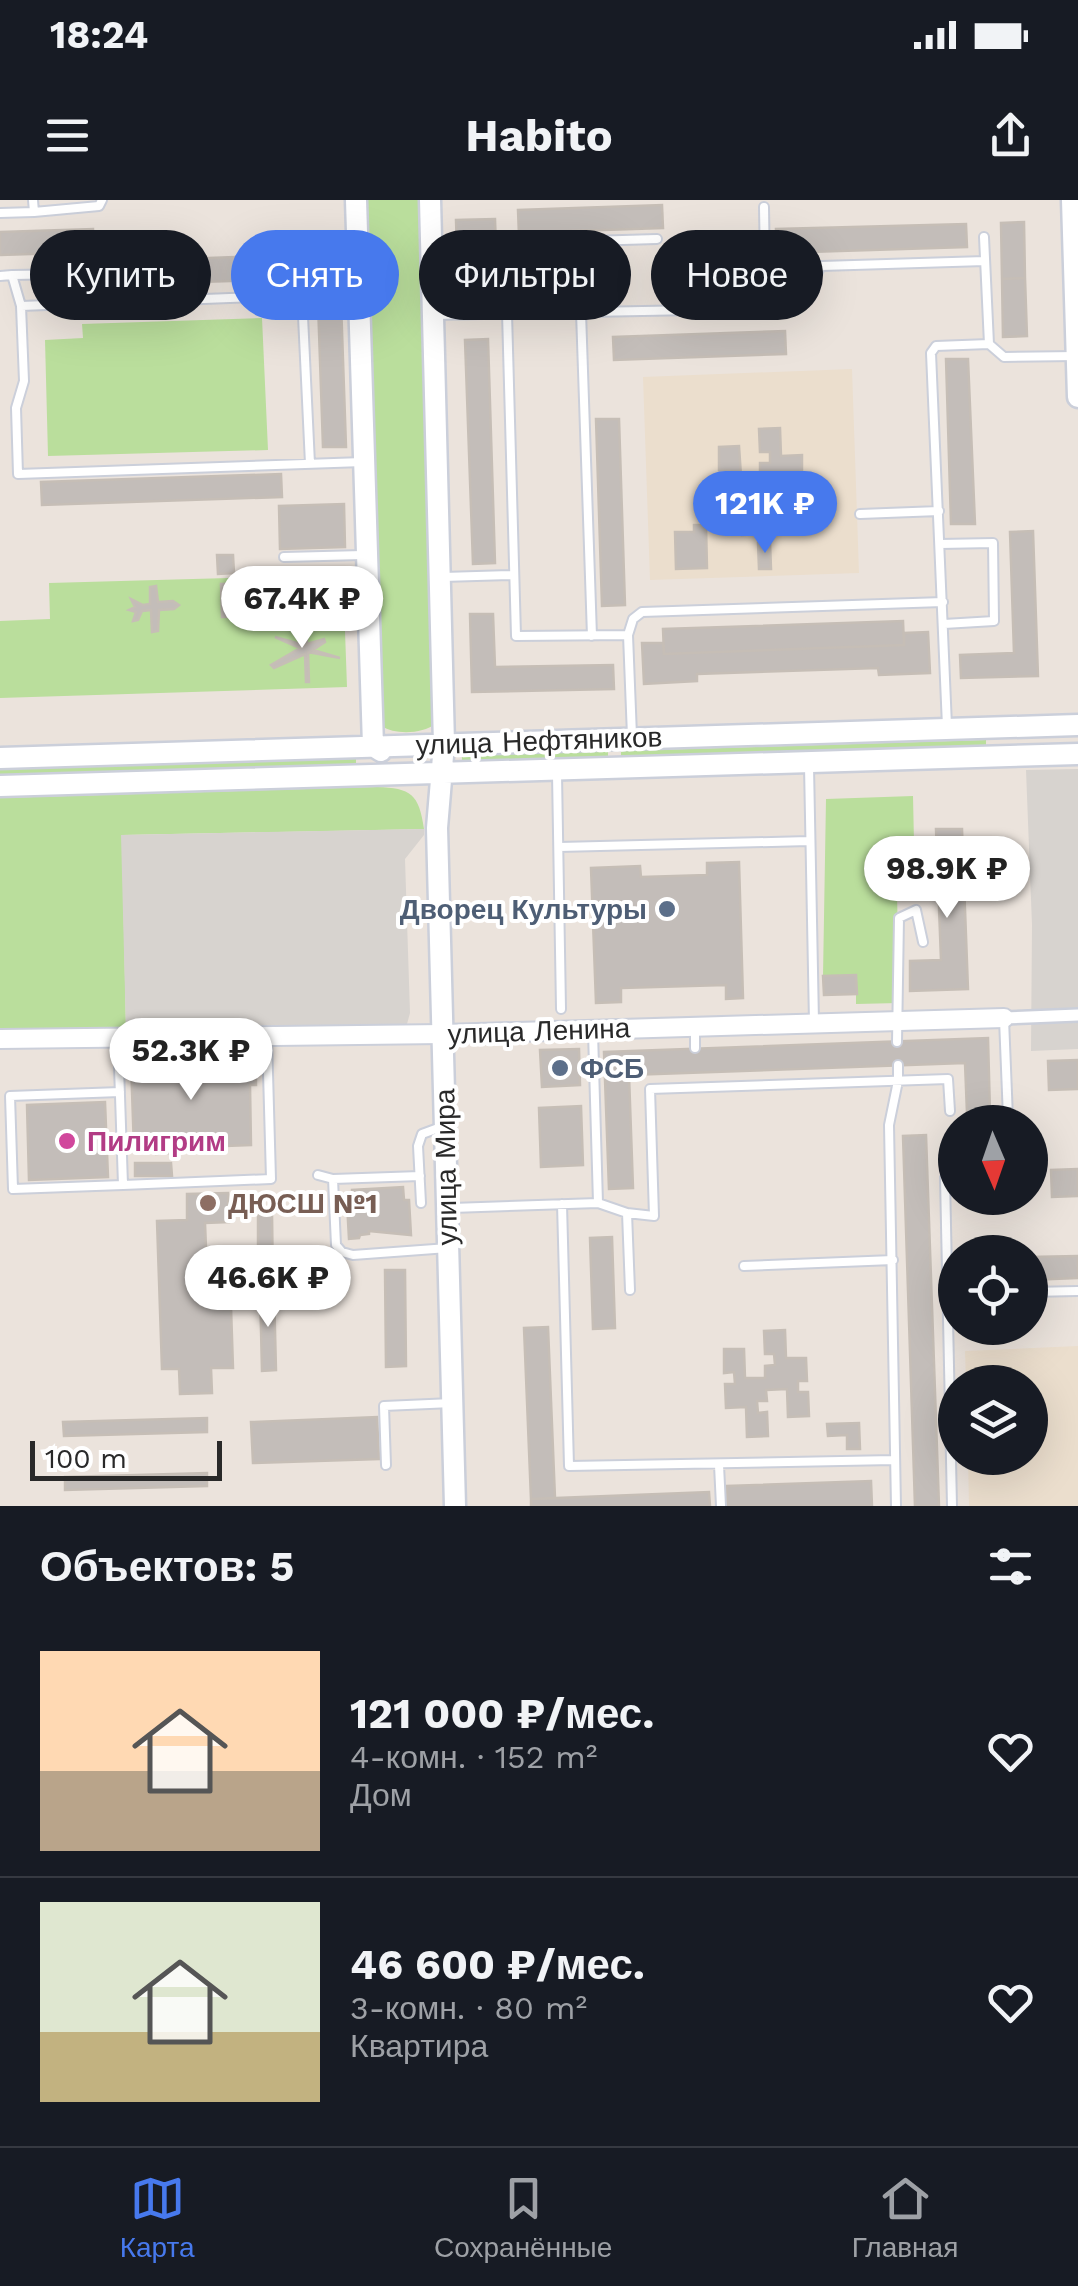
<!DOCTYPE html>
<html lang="ru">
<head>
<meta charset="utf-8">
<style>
  :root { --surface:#171b24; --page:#242831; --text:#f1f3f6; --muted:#9ea1a6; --line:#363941; --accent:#4779ed }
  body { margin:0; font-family:"Work Sans",sans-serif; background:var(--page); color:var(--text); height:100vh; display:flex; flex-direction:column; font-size:38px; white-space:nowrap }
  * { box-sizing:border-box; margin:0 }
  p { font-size:32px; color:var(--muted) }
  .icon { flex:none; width:55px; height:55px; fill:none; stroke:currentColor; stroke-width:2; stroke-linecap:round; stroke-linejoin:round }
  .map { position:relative; height:1306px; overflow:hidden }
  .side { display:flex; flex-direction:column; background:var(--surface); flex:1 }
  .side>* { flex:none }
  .guide { position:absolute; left:30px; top:30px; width:1020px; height:90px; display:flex; gap:20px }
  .needle { width:65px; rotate:178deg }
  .tools { position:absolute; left:938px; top:905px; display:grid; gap:20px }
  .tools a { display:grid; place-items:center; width:110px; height:110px; border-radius:50%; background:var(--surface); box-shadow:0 10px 40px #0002; font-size:50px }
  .scale { position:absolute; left:30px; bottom:25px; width:192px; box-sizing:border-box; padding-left:10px; border:5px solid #292929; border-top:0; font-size:28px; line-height:35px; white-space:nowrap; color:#292929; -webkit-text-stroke:8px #fff; paint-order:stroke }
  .price { position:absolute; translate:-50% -85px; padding:0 22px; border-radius:35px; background:#fff; color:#222; font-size:32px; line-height:65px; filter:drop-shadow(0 2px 5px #0008) }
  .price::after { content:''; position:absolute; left:50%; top:60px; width:30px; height:22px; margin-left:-15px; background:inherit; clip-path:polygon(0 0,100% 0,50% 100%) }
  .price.active { background:var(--accent); color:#fff }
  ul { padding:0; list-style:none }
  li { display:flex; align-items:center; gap:30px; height:250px; padding:0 40px }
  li+li { border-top:2px solid var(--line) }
  li span { display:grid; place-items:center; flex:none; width:280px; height:200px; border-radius:0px; color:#555 }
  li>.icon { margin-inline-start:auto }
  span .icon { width:120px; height:120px; fill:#fffc; stroke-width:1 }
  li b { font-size:42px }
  h2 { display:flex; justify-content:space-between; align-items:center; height:120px; padding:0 40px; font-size:42px }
  .pill { padding:0 35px; border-radius:45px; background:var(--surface); box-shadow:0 10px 40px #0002; font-size:35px; line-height:90px }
  .pill.active { background:var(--accent); color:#fff }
  .status { display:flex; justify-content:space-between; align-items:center; height:70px; padding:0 50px; background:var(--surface); direction:ltr }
  .status svg { height:28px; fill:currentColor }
  header { display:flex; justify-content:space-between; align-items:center; height:130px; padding:0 40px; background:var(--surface); font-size:45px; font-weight:700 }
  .tab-bar { display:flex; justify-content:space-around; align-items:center; height:140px; border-top:2px solid var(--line); background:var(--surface); font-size:28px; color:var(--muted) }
  .tab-bar a { display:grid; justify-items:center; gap:5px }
  .tab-bar .active { color:var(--accent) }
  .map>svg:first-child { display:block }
</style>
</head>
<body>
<div class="status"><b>18:24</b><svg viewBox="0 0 49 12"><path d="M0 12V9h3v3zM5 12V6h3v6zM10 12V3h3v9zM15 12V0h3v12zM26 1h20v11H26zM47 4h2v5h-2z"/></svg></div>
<header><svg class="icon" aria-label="menu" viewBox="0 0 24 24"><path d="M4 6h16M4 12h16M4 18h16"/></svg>Habito<svg class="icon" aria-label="share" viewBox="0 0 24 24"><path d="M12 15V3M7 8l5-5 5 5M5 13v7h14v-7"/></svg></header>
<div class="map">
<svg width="1078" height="1306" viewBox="0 0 1078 1306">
  <rect width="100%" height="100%" fill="#ebe3dc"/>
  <!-- education -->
  <path fill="#ebdecd" d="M852,169L859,373L650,380L643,177Z
    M1078,1146V1306H969L968,1258H1030V1182H966L965,1151Z"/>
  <!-- green -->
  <path fill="#bade9c" d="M363,0H421L435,524C423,534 394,535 382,526Z
    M262,118L268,250L48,256L45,140L83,138L82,124Z
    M343,375L347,487L0,498V421L50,419L49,383Z
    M986,540V547L621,558V551Z
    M608,551V559L462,563V555Z
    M356,558V566L0,576V568Z
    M377,587C411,588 419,594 424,629L122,635L126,831L0,834V598Z
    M913,596L915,689L897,690L899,803L856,804V775L823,776L826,599Z"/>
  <!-- plaza -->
  <path fill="#d7d3cf" d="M1078,569V849L1031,851L1032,725L1026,570Z
    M424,629V635L405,659L410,813L407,824L403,827L126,831L121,635Z"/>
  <!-- building -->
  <path fill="#c3bdb9" stroke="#c6beb6" stroke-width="2.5" d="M662,5L663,28L543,32L544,85L521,86L518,10Z
    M495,19L497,77L458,78L456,20Z
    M1024,22L1025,78L1002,79L1001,23Z
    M966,24L967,47L777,53L776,29Z
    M93,29L94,52L0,55V32Z
    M293,55V79L101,85L100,62Z
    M338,60V73L309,74L308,62Z
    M1025,78L1027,136L1003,137L1002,79Z
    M341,102L346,247H323L318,103Z
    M785,131L786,154L614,160L613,137Z
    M488,139L495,363L473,364L465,140Z
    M946,159H968L975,324H951Z
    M596,219H619L625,405L602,406Z
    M780,228L781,256L802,255V278L793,279V290H803L804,314L783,315L782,287H762V299H752L753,311L763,310V334L742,335L741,305L721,306L720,282L730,281L729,270H719V247L739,246L741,276H760V263H770V252H760L759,229Z
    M281,274L282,297L42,305L41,282Z
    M344,304L345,347L280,349L279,306Z
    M694,325H706L707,368L676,369L675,332H694Z
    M1033,331L1038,476L961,478L960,455L1014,453L1010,332Z
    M770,342L771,369H759L758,343Z
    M217,355H233L234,373L218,374Z
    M289,382L291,415L222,417L221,384Z
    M156,386L158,402L173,401L179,405L174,409L159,410L158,431L152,432L151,410L142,411L138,420L133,421L136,412L129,410L135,407L131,399L143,405L150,404V387Z
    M470,414H493L495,467L613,465L614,489L472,492Z
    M306,415L307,444L324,439L325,442L313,450L340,458L308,452L309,482H306L305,454L274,468L271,465L300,448L275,437L304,445L303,416Z
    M903,421L904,445L664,454L663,429Z
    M928,432L930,473L879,475L878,468L697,474V481L644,484L642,443H663L664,454L904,445V433Z
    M936,629H962L968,789L910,791V761L941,760Z
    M739,662L743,798L726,799V785L621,788V802L596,803L591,668L640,666L641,677L707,675V663Z
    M856,775L857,794L824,795L823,776Z
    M988,838L990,913H967L965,863L629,875L633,988L609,989L604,852Z
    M579,849L580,885L542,887L540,850Z
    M168,854V861L249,858V872L256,871V885H250L251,945L170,948V953L156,954L155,948L134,949L131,862L154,861V855Z
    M1078,860V889L1049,890L1048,861Z
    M105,902L108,977L29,980L27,905Z
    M581,906L583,965L541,967L539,908Z
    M926,935L939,1306H915L903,936Z
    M135,963H171L172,976H135Z
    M1078,969V996L1052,997L1051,970Z
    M403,987L404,1000H409L411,1035L369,1031V1034L360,1035L359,1038L349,1039L347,1003H352V990Z
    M228,993L229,1022L205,1023L206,1048L229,1047L233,1168H211L212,1193L180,1194L179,1169H162L157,1021L187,1020V994Z
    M272,1013L273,1085H258V1014Z
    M612,1037L615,1128L593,1129L590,1038Z
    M1078,1056V1078L1030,1080V1057Z
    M385,1070H405L406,1166L386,1167Z
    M260,1090H274L276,1170L262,1171Z
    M548,1127L555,1298L531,1299L524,1128Z
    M785,1130L786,1158H806L807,1181H798V1192H808L809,1216L788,1217L787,1189L766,1190L767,1201H757L758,1213L767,1212L768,1236L747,1237L746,1207L726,1208L725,1184H735L734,1172L724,1173V1149H744L745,1178H765V1166L775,1165L774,1154H765L764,1131Z
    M377,1217L379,1259L253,1263L251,1222Z
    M207,1218V1232L64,1236L63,1222Z
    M859,1223L860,1249H847V1235L828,1236L827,1224Z
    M207,1273V1286L65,1290V1277Z
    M871,1281L872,1306H727V1286Z
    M709,1292L710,1306H531V1299Z"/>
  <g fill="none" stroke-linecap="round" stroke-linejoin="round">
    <defs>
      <path id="service" d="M34,12L99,6L102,0
        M0,13L34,12L33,0
        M984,37L989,144L1004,157L1077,156
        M821,66L985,61
        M12,75L71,74
        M0,76L12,75L21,106L357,93
        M302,95L310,264
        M21,106L24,181L16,208L18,274L363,262
        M581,112L592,436
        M507,113L516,436L628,435
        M557,113L554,42L657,39
        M434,115L798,108L821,66L765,67L764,7
        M860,314L939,311
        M940,344L993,343L994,421L944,424
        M284,357L363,355
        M443,377L513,375
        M947,526L931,153L936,146L989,144
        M632,536L628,435L633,419L642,412L943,402
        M809,566L814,822
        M557,574L561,809
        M559,647L809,641
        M695,828V848
        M593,832L598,1003
        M118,837L123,985L271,979L267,837
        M897,842L899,718L916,710L923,742
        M120,892L10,896L13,989L123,985
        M1003,922L1008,918L1004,819
        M318,975L333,979L420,976
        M333,979L336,1045L342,1052L353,1055L448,1048
        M421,1003L418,946L422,934L441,927
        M562,1004L569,1266L894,1260
        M452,1008L598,1003L627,1013L654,1016L650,889L948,879L950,911
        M627,1013L630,1090
        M744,1066L893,1060
        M1030,1092L1078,1091
        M386,1265L384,1206L452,1203
        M719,1265L721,1306
        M896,1306L889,925L898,881V865
        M952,1306L945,978L955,969"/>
      <path id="pedestrian" d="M1004,818L1078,815"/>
      <path id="tertiary" d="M0,839L443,834L1004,818"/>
      <path id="secondary" d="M356,0L373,546L381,551
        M430,0L444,544L437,628L455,1306
        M1072,0L1078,197
        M0,558L1078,525
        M0,586L1078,554"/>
    </defs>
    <!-- service casing -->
    <use href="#service" stroke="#cbcfda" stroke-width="12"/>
    <!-- pedestrian casing -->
    <use href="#pedestrian" stroke="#cbcfda" stroke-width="16"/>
    <!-- tertiary casing -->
    <use href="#tertiary" stroke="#cbcfda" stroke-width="22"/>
    <!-- secondary casing -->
    <use href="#secondary" stroke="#cbcfda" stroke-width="25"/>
    <!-- service -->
    <use href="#service" stroke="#fff" stroke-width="8"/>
    <!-- pedestrian -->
    <use href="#pedestrian" stroke="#fff" stroke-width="11"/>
    <!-- tertiary -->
    <use href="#tertiary" stroke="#fff" stroke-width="18"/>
    <!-- secondary -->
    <use href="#secondary" stroke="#fff" stroke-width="20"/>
  </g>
  <!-- markers -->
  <g fill="#5c6f8a" stroke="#fff" stroke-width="4">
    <circle cx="667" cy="709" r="10"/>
    <circle cx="560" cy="868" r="10"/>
  </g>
  <circle fill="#d1479c" stroke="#fff" stroke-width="4" cx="67" cy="941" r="10"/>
  <circle fill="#8d6e63" stroke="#fff" stroke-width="4" cx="208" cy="1003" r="10"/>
  <g text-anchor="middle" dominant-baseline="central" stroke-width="8" stroke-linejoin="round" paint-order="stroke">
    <!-- street labels -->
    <g font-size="28" fill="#292929" stroke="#fff">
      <text transform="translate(539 541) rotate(-2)">улица Нефтяников</text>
      <text transform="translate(539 831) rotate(-2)">улица Ленина</text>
      <text transform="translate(446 967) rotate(-91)">улица Мира</text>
    </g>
    <!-- service labels -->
    <g font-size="28" font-weight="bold" fill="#4e5e75" stroke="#fff" text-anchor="end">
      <text x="647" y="709">Дворец Культуры</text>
      <text x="580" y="868" text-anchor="start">ФСБ</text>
    </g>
    <!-- hotel labels -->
    <g font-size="28" font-weight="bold" fill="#b23c85" stroke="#fff" text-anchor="start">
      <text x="87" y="941">Пилигрим</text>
    </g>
    <!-- education labels -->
    <g font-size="28" font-weight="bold" fill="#785e54" stroke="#fff" text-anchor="start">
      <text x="228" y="1003">ДЮСШ №1</text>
    </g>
  </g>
</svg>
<div class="tools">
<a><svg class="needle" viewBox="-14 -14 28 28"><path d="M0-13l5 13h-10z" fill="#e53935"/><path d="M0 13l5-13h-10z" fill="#9ea1a6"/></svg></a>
<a><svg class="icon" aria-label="locate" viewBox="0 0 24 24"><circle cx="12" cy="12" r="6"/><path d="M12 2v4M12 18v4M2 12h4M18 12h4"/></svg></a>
<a><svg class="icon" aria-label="layers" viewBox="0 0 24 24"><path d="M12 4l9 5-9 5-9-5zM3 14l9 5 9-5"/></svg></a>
</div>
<div class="scale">100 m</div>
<b class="price active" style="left:765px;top:356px">121K ₽</b>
<b class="price" style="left:302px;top:451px">67.4K ₽</b>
<b class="price" style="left:947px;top:721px">98.9K ₽</b>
<b class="price" style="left:191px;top:903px">52.3K ₽</b>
<b class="price" style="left:268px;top:1130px">46.6K ₽</b>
<div class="guide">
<a class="pill">Купить</a>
<a class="pill active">Снять</a>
<a class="pill">Фильтры</a>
<a class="pill">Новое</a>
</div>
</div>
<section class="side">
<h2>Объектов: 5<svg class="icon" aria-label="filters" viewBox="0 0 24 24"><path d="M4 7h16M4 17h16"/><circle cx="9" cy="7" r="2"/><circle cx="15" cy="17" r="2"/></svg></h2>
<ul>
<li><span style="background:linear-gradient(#ffd9b3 60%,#b9a48a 0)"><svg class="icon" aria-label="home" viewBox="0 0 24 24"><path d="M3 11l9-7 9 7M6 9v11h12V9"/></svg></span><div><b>121 000 ₽/мес.</b><p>4-комн. · 152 m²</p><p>Дом</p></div><svg class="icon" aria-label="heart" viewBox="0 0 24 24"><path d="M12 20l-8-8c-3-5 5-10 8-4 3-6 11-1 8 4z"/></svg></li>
<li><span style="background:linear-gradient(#dfe7d0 65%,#c2b280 0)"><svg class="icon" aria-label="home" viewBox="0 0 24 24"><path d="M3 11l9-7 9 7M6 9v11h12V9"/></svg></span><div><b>46 600 ₽/мес.</b><p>3-комн. · 80 m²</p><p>Квартира</p></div><svg class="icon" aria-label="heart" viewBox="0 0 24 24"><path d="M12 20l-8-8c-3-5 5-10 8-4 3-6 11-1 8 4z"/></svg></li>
</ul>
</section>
<nav class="tab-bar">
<a class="active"><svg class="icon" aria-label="map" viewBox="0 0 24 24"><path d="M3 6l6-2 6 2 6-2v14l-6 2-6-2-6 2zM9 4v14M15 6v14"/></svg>Карта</a>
<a><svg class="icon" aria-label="saved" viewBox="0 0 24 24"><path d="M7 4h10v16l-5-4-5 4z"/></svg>Сохранённые</a>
<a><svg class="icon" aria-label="home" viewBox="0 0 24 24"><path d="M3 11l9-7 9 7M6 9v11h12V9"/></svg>Главная</a>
</nav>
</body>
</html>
